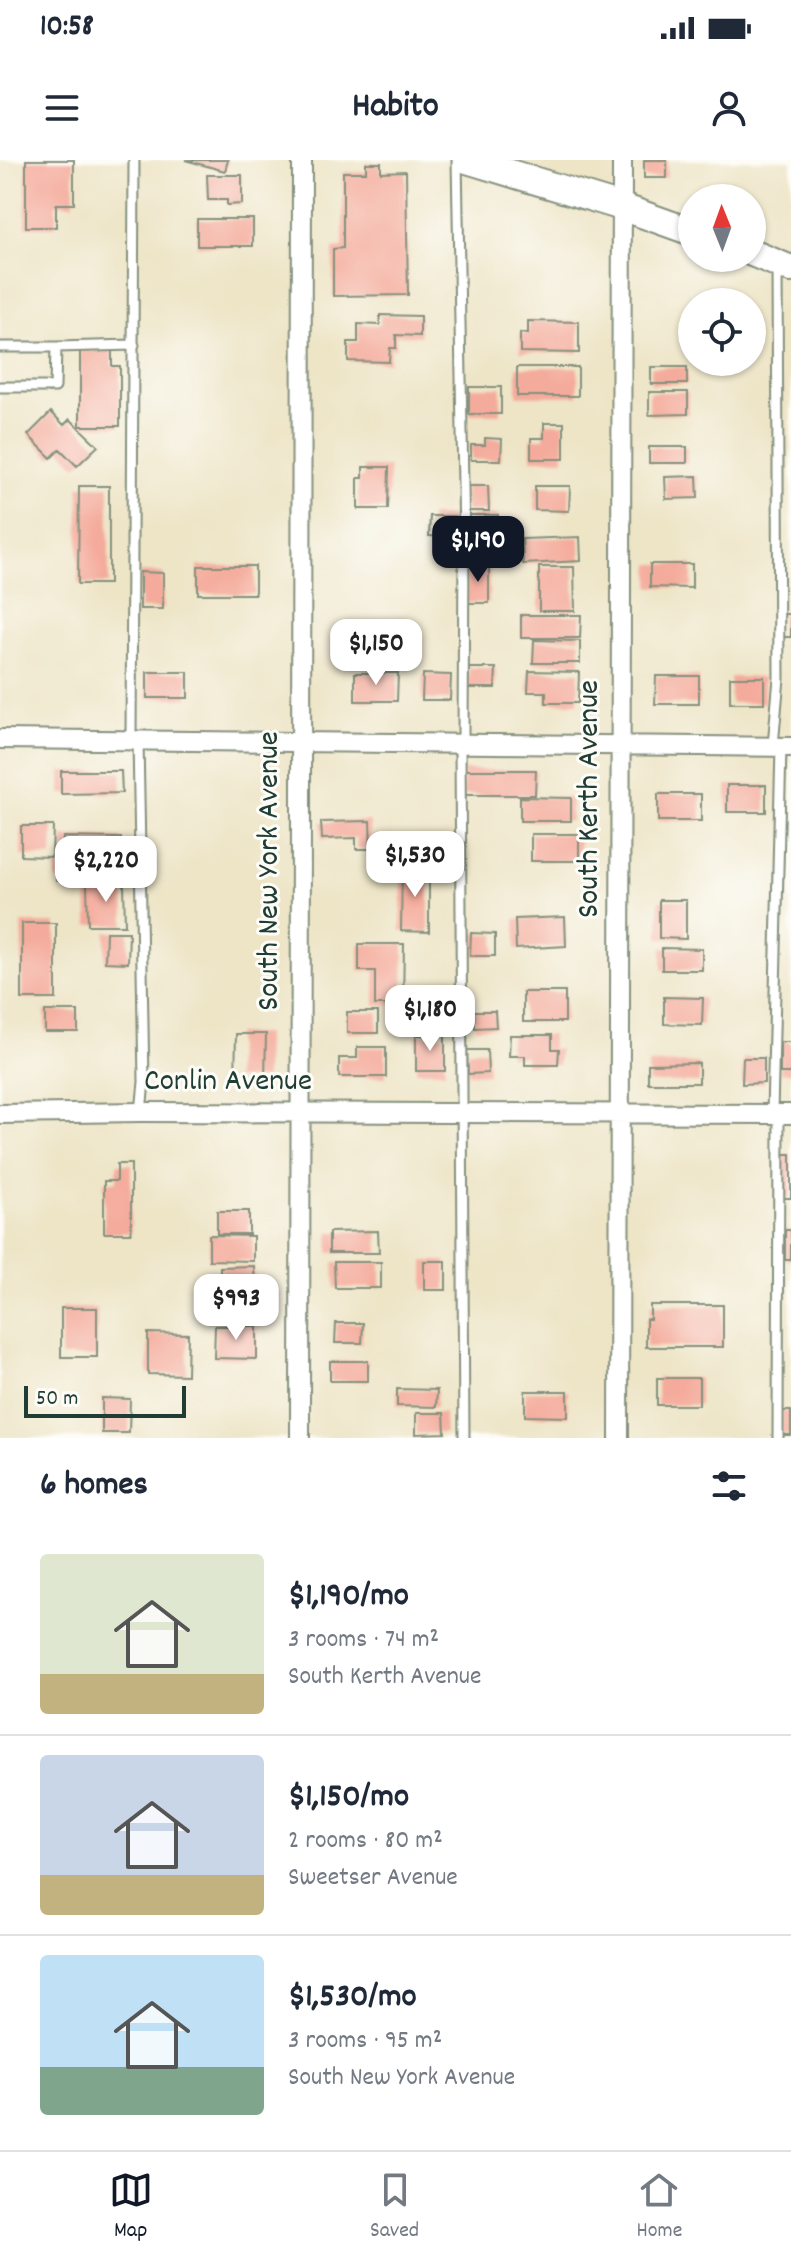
<!DOCTYPE html>
<html lang="en">
<head>
<meta charset="utf-8">
<style>
  :root { --surface:#fff; --page:#f6f6f7; --text:#1f2937; --muted:#747a83; --line:#e0e1e3; --accent:#111827 }
  body { margin:0; font-family:Dekko,sans-serif; background:var(--page); color:var(--text); height:100vh; display:flex; flex-direction:column; font-size:30px; white-space:nowrap }
  * { box-sizing:border-box; margin:0 }
  p { font-size:26px; color:var(--muted) }
  .icon { flex:none; width:44px; height:44px; fill:none; stroke:currentColor; stroke-width:2; stroke-linecap:round; stroke-linejoin:round }
  .map { position:relative; height:1278px; overflow:hidden }
  .details { display:flex; flex-direction:column; background:var(--surface); flex:1 }
  .details>* { flex:none }
  .needle { width:52px; rotate:359deg }
  .controls { position:absolute; left:678px; top:24px; display:grid; gap:16px }
  .controls a { display:grid; place-items:center; width:88px; height:88px; border-radius:50%; background:var(--surface); box-shadow:0 2px 6px #0004; font-size:40px }
  .scale { position:absolute; left:24px; bottom:20px; width:162px; box-sizing:border-box; padding-left:8px; border:4px solid #1f3d34; border-top:0; font-size:22px; line-height:28px; white-space:nowrap; color:#1f3d34; -webkit-text-stroke:6px #fdfcf7; paint-order:stroke }
  .price { position:absolute; translate:-50% -68px; padding:0 18px; border-radius:16px; background:#fff; color:#222; font-size:26px; line-height:52px; filter:drop-shadow(0 2px 4px #0008) }
  .price::after { content:''; position:absolute; left:50%; top:48px; width:24px; height:18px; margin-left:-12px; background:inherit; clip-path:polygon(0 0,100% 0,50% 100%) }
  .price.current { background:var(--accent); color:#fff }
  ul { padding:0; list-style:none }
  li { display:flex; align-items:center; gap:24px; height:200px; padding:0 40px }
  li+li { border-top:2px solid var(--line) }
  li span { display:grid; place-items:center; flex:none; width:224px; height:160px; border-radius:8px; color:#555 }
  li>.icon { margin-inline-start:auto }
  span .icon { width:96px; height:96px; fill:#fffc; stroke-width:1 }
  li b { font-size:34px }
  h2 { display:flex; justify-content:space-between; align-items:center; height:96px; padding:0 40px; font-size:34px }
  .status { display:flex; justify-content:space-between; align-items:center; height:56px; padding:0 40px; background:var(--surface); direction:ltr }
  .status svg { height:22px; fill:currentColor }
  header { display:flex; justify-content:space-between; align-items:center; height:104px; padding:0 40px; background:var(--surface); font-size:36px; font-weight:700 }
  .tab-bar { display:flex; justify-content:space-around; align-items:center; height:112px; border-top:2px solid var(--line); background:var(--surface); font-size:22px; color:var(--muted) }
  .tab-bar a { display:grid; justify-items:center; gap:4px }
  .tab-bar .current { color:var(--accent) }
  .map>svg:first-child { display:block }
</style>
</head>
<body>
<div class="status"><b>10:58</b><svg viewBox="0 0 49 12"><path d="M0 12V9h3v3zM5 12V6h3v6zM10 12V3h3v9zM15 12V0h3v12zM26 1h20v11H26zM47 4h2v5h-2z"/></svg></div>
<header><svg class="icon" aria-label="menu" viewBox="0 0 24 24"><path d="M4 6h16M4 12h16M4 18h16"/></svg>Habito<svg class="icon" aria-label="person" viewBox="0 0 24 24"><circle cx="12" cy="8" r="4"/><path d="M4 21q1-7 8-7t8 7"/></svg></header>
<div class="map">
<svg width="791" height="1278" viewBox="0 0 791 1278">
  <rect width="100%" height="100%" fill="#fdfcf7"/>
  <filter id="ink" filterUnits="userSpaceOnUse"><feTurbulence type="fractalNoise" baseFrequency=".0125" numOctaves="2"/><feDisplacementMap in="SourceGraphic" scale="16" xChannelSelector="R" yChannelSelector="G"/><feConvolveMatrix kernelMatrix="1 2 1 2 8 2 1 2 1" color-interpolation-filters="sRGB"/></filter>
  <filter id="wash" filterUnits="userSpaceOnUse"><feTurbulence type="fractalNoise" baseFrequency=".006" numOctaves="4" result="noise"/><feDisplacementMap in="SourceGraphic" scale="32" xChannelSelector="R" yChannelSelector="G"/><feGaussianBlur stdDeviation="1.8" result="paint"/><feColorMatrix in="noise" values="0 0 0 0 0 0 0 0 0 0 0 0 0 0 0 0 0 1.4 0 .05"/><feComposite in="paint" operator="in"/></filter>
  <g filter="url(#wash)">
    <rect width="100%" height="100%" fill="#eee5c7"/>
    <g id="blocks">
      <!-- building -->
      <path fill="#f4ab9b" d="M26,0H74V44H56V67H26Z
        M185,0H228L225,11Z
        M644,0H667V18H644Z
        M366,3H381V12L406,11L408,135L333,136V89L343,88V12H366Z
        M207,15H242V44L227,45V40H208Z
        M197,59H253V86H197Z
        M380,155L420,156V176L396,175V188H390L389,202L348,201V182H358V164L380,165Z
        M528,161L579,162V193L520,192V173L528,174Z
        M80,190H112V206H120V266H80Z
        M517,207H578V236H517Z
        M651,207H687V224H651Z
        M469,227H501V254H469Z
        M649,232H688V254L649,255Z
        M51,252L64,265L70,259L98,286L77,306L60,289L51,298L28,275Z
        M544,263H564V299H531V278H544Z
        M485,278L502,279L501,300H471V285H485Z
        M649,287H687V303H649Z
        M363,307H389L388,349H358V318H363Z
        M697,316L698,338L666,339L665,317Z
        M79,326H109V424H78Z
        M464,326H488L489,351H465Z
        M535,326H570L569,351L535,350Z
        M470,355H498V400H469Z
        M430,356H454V377L429,376Z
        M580,377L581,401L523,404L522,379Z
        M650,404H692V428L650,427Z
        M466,405H489V443H466Z
        M198,406H255V434H198Z
        M539,407H574L575,451H539Z
        M140,412L163,413V449H140Z
        M781,454H791V477H782Z
        M521,455H581L580,478H521Z
        M350,462H396V494L349,493Z
        M534,480L580,481V503H533Z
        M469,508H496L495,528H468Z
        M529,511L579,512L578,543H546V532H528Z
        M147,512H188V538H147Z
        M355,513H398L397,541H355Z
        M423,514L451,515L450,540H422Z
        M656,516H699V544H655Z
        M730,517H764V543H730Z
        M463,610H536L535,635H463Z
        M61,611H121L122,633L61,634Z
        M727,625H766V652H727Z
        M658,634H701V661H658Z
        M520,637L571,638V661H520Z
        M370,661L371,689H356V678L322,679L321,662Z
        M21,666H53L52,697L21,696Z
        M531,674H579V701H531Z
        M63,677L121,678V690L63,689Z
        M125,706V721H56V707Z
        M402,706H429V772L401,771Z
        M87,724H124L125,765H88Z
        M659,740H686V779L659,778Z
        M565,757L566,786L516,789L515,759Z
        M22,763H56V839H22Z
        M106,772H129L128,803L105,802Z
        M471,773L495,774V796H470Z
        M359,784H404L403,845H375V811H359Z
        M662,788L702,789V810H662Z
        M523,832H565V862H523Z
        M664,837L703,838L702,865L664,864Z
        M45,851H78V872H45Z
        M474,851H495L496,867L475,868Z
        M347,852H378V873H347Z
        M236,874H266L265,919H235Z
        M416,875H445V911H416Z
        M510,875H552V889H559L558,905H525V896H509Z
        M780,882H791V913H780Z
        M357,887H386V917H339V898H357Z
        M467,890H487L488,913L468,914Z
        M743,898H764V923L742,924Z
        M699,903V923H648V904Z
        M780,994H791V1038H780Z
        M117,1004H131V1073H104V1021H117Z
        M217,1051H249V1074H217Z
        M785,1070H791V1100H785Z
        M378,1071L379,1093H329V1072Z
        M209,1075L253,1076V1101L209,1100Z
        M424,1101H446V1130H424Z
        M334,1102H381V1128H335Z
        M254,1106L255,1130L220,1131V1107Z
        M650,1145H723V1187H646V1159H650Z
        M61,1148H97V1197H61Z
        M336,1163H363L362,1183H335Z
        M215,1166H257V1199L214,1198Z
        M148,1173L188,1174L187,1215L148,1214Z
        M330,1201H368V1221H330Z
        M657,1218H699V1245H657Z
        M397,1229L437,1230L436,1247L397,1246Z
        M525,1231H568V1257L525,1256Z
        M102,1238L130,1239L129,1273H102Z
        M782,1251H791V1275H782Z
        M416,1253H444L445,1273L416,1274Z"/>
    </g>
  </g>
  <g filter="url(#ink)">
    <use href="#blocks" fill-opacity="0" stroke="#86917e" stroke-width="2"/>
    <g fill="none" stroke-linecap="round" stroke-linejoin="round">
      <defs>
        <path id="lane" d="M457,0L464,380L463,576L460,584L464,1278
          M0,187H56L55,227H0
          M56,187L134,185
          M131,579L134,0
          M138,579L144,922L141,952
          M773,586L779,518L777,106
          M772,954L781,587
          M778,1278L779,954"/>
        <path id="street" d="M0,579L791,587
          M0,954L141,952L791,954
          M300,1278L302,0
          M619,1278L622,0"/>
        <path id="secondary" d="M467,0L622,47L692,72
          M752,93L791,109"/>
      </defs>
      <!-- lane casing -->
      <use href="#lane" stroke="#86917e" stroke-width="13"/>
      <!-- street casing -->
      <use href="#street" stroke="#86917e" stroke-width="22"/>
      <!-- secondary casing -->
      <use href="#secondary" stroke="#86917e" stroke-width="30"/>
      <!-- lane -->
      <use href="#lane" stroke="#fff" stroke-width="9"/>
      <!-- street -->
      <use href="#street" stroke="#fff" stroke-width="18"/>
      <!-- secondary -->
      <use href="#secondary" stroke="#fff" stroke-width="26"/>
    </g>
  </g>
  <g text-anchor="middle" dominant-baseline="central" stroke-width="6" stroke-linejoin="round" paint-order="stroke">
    <!-- street labels -->
    <g font-size="32" fill="#1f3d34" stroke="#fdfcf7">
      <text transform="translate(591 639) rotate(-90)">South Kerth Avenue</text>
      <text transform="translate(271 711) rotate(-90)">South New York Avenue</text>
      <text x="228" y="923">Conlin Avenue</text>
    </g>
  </g>
</svg>
<div class="controls">
<a><svg class="needle" viewBox="-14 -14 28 28"><path d="M0-13l5 13h-10z" fill="#e53935"/><path d="M0 13l5-13h-10z" fill="#747a83"/></svg></a>
<a><svg class="icon" aria-label="locate" viewBox="0 0 24 24"><circle cx="12" cy="12" r="6"/><path d="M12 2v4M12 18v4M2 12h4M18 12h4"/></svg></a>
</div>
<div class="scale">50 m</div>
<b class="price current" style="left:478px;top:424px">$1,190</b>
<b class="price" style="left:376px;top:527px">$1,150</b>
<b class="price" style="left:415px;top:739px">$1,530</b>
<b class="price" style="left:106px;top:744px">$2,220</b>
<b class="price" style="left:430px;top:893px">$1,180</b>
<b class="price" style="left:236px;top:1182px">$993</b>
</div>
<section class="details">
<h2>6 homes<svg class="icon" aria-label="filters" viewBox="0 0 24 24"><path d="M4 7h16M4 17h16"/><circle cx="9" cy="7" r="2"/><circle cx="15" cy="17" r="2"/></svg></h2>
<ul>
<li><span style="background:linear-gradient(#dfe7d0 75%,#c2b280 0)"><svg class="icon" aria-label="home" viewBox="0 0 24 24"><path d="M3 11l9-7 9 7M6 9v11h12V9"/></svg></span><div><b>$1,190/mo</b><p>3 rooms · 74 m²</p><p>South Kerth Avenue</p></div></li>
<li><span style="background:linear-gradient(#c9d6e8 75%,#c2b280 0)"><svg class="icon" aria-label="home" viewBox="0 0 24 24"><path d="M3 11l9-7 9 7M6 9v11h12V9"/></svg></span><div><b>$1,150/mo</b><p>2 rooms · 80 m²</p><p>Sweetser Avenue</p></div></li>
<li><span style="background:linear-gradient(#bfe0f5 70%,#7fa58c 0)"><svg class="icon" aria-label="home" viewBox="0 0 24 24"><path d="M3 11l9-7 9 7M6 9v11h12V9"/></svg></span><div><b>$1,530/mo</b><p>3 rooms · 95 m²</p><p>South New York Avenue</p></div></li>
</ul>
</section>
<nav class="tab-bar">
<a class="current"><svg class="icon" aria-label="map" viewBox="0 0 24 24"><path d="M3 6l6-2 6 2 6-2v14l-6 2-6-2-6 2zM9 4v14M15 6v14"/></svg>Map</a>
<a><svg class="icon" aria-label="saved" viewBox="0 0 24 24"><path d="M7 4h10v16l-5-4-5 4z"/></svg>Saved</a>
<a><svg class="icon" aria-label="home" viewBox="0 0 24 24"><path d="M3 11l9-7 9 7M6 9v11h12V9"/></svg>Home</a>
</nav>
</body>
</html>
